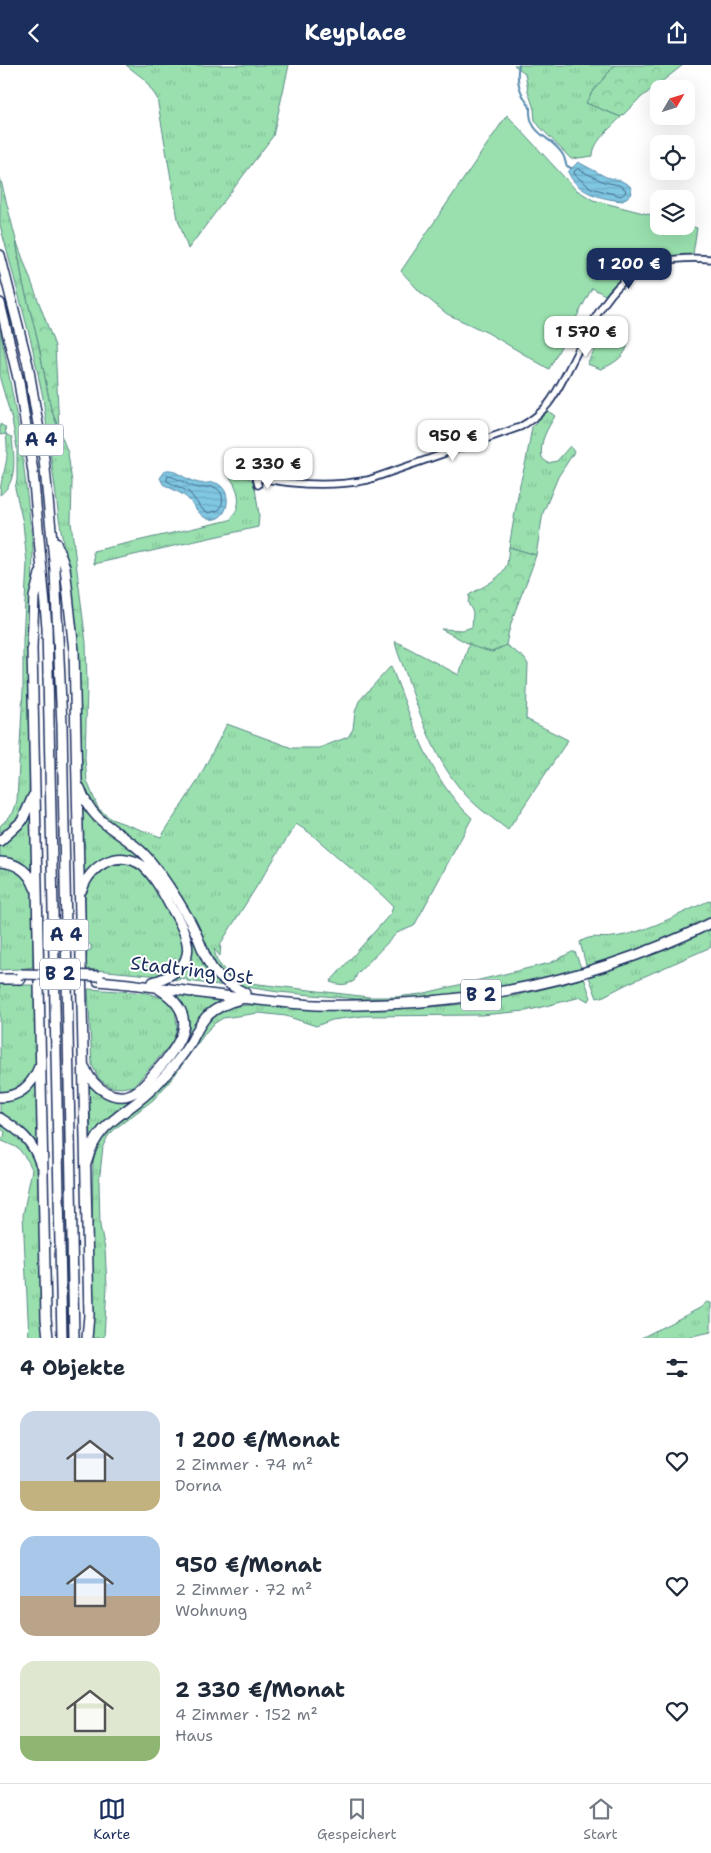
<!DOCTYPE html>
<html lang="de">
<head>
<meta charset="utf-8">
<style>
  :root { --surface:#fff; --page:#f2f2f3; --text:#1f2937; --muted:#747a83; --line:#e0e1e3; --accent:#1b2f5e }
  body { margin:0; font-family:"Shantell Sans",sans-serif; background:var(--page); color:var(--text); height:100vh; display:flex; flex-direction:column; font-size:19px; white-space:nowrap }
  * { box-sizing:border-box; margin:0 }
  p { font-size:16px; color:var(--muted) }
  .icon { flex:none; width:28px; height:28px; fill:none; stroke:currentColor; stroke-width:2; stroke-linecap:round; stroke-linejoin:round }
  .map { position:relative; height:1273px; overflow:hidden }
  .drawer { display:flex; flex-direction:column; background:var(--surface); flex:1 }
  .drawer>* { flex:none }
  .needle { width:32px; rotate:51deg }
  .fabs { position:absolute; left:650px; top:15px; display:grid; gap:10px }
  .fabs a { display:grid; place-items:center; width:45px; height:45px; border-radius:10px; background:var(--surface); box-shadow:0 5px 20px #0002; font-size:25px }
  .price { position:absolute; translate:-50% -42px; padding:0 11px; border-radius:10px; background:#fff; color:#222; font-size:16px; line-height:32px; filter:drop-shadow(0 1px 2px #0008) }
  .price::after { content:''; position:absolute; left:50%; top:30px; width:15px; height:11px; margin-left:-8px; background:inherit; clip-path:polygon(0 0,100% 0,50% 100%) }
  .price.current { background:var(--accent); color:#fff }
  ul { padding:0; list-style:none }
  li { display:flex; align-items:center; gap:15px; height:125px; padding:0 20px }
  li span { display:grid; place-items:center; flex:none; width:140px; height:100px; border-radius:15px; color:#555 }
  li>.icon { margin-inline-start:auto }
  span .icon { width:60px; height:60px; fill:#fffc; stroke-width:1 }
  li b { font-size:21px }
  h2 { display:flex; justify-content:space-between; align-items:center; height:60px; padding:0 20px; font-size:21px }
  header { display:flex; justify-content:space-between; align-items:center; height:65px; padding:0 20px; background:var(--accent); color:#fff; font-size:22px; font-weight:700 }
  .menu { display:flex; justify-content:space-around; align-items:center; height:70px; border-top:1px solid var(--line); background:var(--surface); font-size:14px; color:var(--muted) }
  .menu a { display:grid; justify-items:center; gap:2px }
  .menu .current { color:var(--accent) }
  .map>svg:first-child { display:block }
</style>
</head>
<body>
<header><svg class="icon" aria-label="back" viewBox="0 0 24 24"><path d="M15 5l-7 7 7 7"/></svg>Keyplace<svg class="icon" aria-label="share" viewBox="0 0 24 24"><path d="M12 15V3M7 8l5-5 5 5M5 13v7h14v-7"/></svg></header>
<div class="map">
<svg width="711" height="1273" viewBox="0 0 711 1273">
  <defs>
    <pattern id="grass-tufts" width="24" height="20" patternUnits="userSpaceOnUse" patternTransform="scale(1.25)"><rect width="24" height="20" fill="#99e0ae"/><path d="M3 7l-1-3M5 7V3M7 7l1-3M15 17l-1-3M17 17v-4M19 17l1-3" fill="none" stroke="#83c098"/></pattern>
    <pattern id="forest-crowns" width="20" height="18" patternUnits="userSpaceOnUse" patternTransform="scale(1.25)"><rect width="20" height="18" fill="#99e0ae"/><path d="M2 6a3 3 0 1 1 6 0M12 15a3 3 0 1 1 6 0" fill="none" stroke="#83c098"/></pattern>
    <pattern id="water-rules" width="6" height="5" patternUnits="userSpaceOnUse" patternTransform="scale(1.25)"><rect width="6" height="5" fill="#80c7e1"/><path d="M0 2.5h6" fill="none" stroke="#6eabc3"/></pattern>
  </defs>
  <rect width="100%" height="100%" fill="#fff"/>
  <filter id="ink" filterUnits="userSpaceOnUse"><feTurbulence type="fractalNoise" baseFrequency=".02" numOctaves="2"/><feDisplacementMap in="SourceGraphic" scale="10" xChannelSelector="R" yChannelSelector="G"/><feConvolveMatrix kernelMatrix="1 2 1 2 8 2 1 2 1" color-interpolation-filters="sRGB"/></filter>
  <g filter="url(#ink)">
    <!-- grass -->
    <path fill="url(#grass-tufts)" stroke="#5a8886" d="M126,0H289L273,71L188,184L178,154L157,33L144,14Z
      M514,0H615L586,38L621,52C611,63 593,76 593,91L571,94L540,62L535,55L534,44L528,26L525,8Z
      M0,112L16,175L23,218L38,276L51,344L68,388L72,418L71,457L86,578L87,621L85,694L87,716L98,743L111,754L161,772L197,717L227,659L292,683H319L348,672L353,664L355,647L359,636L391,601C412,654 428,713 472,753L414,861L397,868L357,909L354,916C345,921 339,920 330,917L391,848L393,841L384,832L310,768L296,759L221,878L220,891L214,884L217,896L226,907L250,918L369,932H396L421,929L550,898L572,887H575L582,905L483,927L413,934H358L278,927L240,921L233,919L212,899L162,808L108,758L91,741L84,723L82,710L81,663L72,531L59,453L43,333L31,276L0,160Z
      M608,259C641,273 627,294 601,304L587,299Z
      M0,263L20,370L33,481L29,733L20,753L0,772V761L13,748L17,736L23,626V575L27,498L23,458L15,423L17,415V383L12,355L0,314Z
      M548,346L555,351C547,365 539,376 542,393L548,398L557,396L570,381L574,387L558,412L543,448L536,490L509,482L520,419L526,396L532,362Z
      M0,359L5,362L6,369L12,373C14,393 18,417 0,430C0,418 4,409 6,398C8,388 7,379 6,369L0,370Z
      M228,410L244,411L254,416L259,450L258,462L94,499L93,486L230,455C243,440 240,425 228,410Z
      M395,576L459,610L469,579L492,587L506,580L524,593L528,599L526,654L568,675L508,765C498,757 487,750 477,741C439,708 423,658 407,612C403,599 397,589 395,576Z
      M81,734L130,779L156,809L226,921L187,916V914L180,913L179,915L169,914L191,886V873L187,862L156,813L117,790L85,811L82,810V784L85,783L84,776L82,775Z
      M30,747L33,748L34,794H31V806L33,812L0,794V779Z
      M127,797L142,805L148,811L181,865L185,875L182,894L174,904L160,911L86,904L87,886L91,885V880L86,877L85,827L92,811L110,798Z
      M0,800C10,801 20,804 27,813C36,825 33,884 33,902L21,904L0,905Z
      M711,835V854L663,877L587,904L580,877C591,869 601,874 613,872C643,869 683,847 711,835Z
      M711,864V882L627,919L602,932L597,933L589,912L666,885Z
      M584,913L591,933L588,936L581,932L526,946L481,950L363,951L332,955L316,961L286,951L259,948L223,953L215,958L206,967L171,1015L153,1035L116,1063L108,1071L103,1081L99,1118L100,1161L105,1184L107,1221L104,1273H91L93,1092L98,1080L110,1062L142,1039L203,961C213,950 223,943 238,941C263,937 298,945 325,945C388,946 456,943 518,930C540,925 562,919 584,913Z
      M22,918V920H35L36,1000L23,1023L0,1031V919Z
      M88,924L148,928L163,933L175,945L177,961L175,974L134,1021L121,1023L110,1022L99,1014L92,1000Z
      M176,930L229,936L196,961L188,970C192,955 185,943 176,930Z
      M38,1014L40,1088L25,1066L0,1049V1036Z
      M89,1021C106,1033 111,1036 132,1034C116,1046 102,1055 91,1072Z
      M0,1056C17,1066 32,1083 37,1102L43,1247L45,1273H29L23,1150L32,1104L28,1096L18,1083L0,1075L4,1072L5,1067L0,1063Z
      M707,1237L711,1238V1267L683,1273H641L700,1243Z"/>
    <!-- forest -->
    <path fill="url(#forest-crowns)" stroke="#5a8886" d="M615,0H683L638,35L621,52L586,38L592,27Z
      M16,175L55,281L59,364L51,344L38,276L23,218Z
      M509,482L536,490C527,521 511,548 506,580L492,587L477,583L441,564L463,565L472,562L473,547L468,538L469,530C482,522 502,514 507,499C508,494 508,487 509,482Z"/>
    <!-- green -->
    <path fill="#99e0ae" stroke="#5a8886" d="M507,50L575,124L593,135L659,152V161L686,160L697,163L693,189C651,193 633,196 605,230L592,223L549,304L488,268L447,249L420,227L401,206Z"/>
    <!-- water -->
    <path fill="url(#water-rules)" stroke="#588aad" d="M578,97L606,112L620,115L630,121L632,128L623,136C602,134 577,128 568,107Z
      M166,405H171C180,409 189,416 199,418C207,420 214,414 221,421C233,431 227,458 208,454C199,451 195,441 189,435C183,428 171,424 163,419L160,413Z"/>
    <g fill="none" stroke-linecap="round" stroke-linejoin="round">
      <!-- shore -->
      <path stroke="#436c92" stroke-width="1" d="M578,104L604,117L619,120L625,124L626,127L621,131L591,123L575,110L574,107Z
        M168,411C177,412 185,419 194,422C202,425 206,421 213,422C225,425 224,439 219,445L209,448L202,444L189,427L167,416Z"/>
      <!-- stream -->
      <path stroke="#588aad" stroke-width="2" d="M519,0C515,16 521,30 530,42C528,71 551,70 563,90C565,93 565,98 567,101L571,103"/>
      <defs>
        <path id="minor" d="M258,420L256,412C293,420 331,422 368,415L520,362C548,346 554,332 568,305C604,235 620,187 711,194"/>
        <path id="highway" d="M0,190L28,300L44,394L55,505L62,660L74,1273
          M0,238L19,317L33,407L47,562L62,1273
          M56,478L65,502L74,586L89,1250L87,1273
          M40,509L34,532L32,583L46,1253L48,1273
          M80,723C94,763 121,764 146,791C163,810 178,835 191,858C210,895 202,906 245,928
          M0,776L22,756L33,731
          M0,797C17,798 29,806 35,823
          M82,825C90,800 119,783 143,801C154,811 162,826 169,839C190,872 203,902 153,917
          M0,914H21
          M98,916C171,922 243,936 316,940C340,941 364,940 388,939C500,934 610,908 711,858
          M85,1003C93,1023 116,1040 137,1026C145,1021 152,1010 159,1003C184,975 199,949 159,924
          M0,1032C20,1032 32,1020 39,1002
          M0,1053C19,1065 33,1076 40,1098
          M87,1096C98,1054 128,1050 155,1021C168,1008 181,993 191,977C196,968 199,959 207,951C216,943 229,937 241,934"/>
      </defs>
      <!-- minor casing -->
      <use href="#minor" stroke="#1b2f5e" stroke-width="9"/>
      <!-- highway casing -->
      <use href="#highway" stroke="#1b2f5e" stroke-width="12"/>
      <!-- minor -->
      <use href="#minor" stroke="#fff" stroke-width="5.5"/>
      <!-- highway -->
      <use href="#highway" stroke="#fff" stroke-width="9"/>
      <defs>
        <path id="highway-bridge" d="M21,909L99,911"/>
      </defs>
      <!-- highway-bridge casing -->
      <use href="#highway-bridge" stroke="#1b2f5e" stroke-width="12" stroke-linecap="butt"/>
      <!-- highway-bridge -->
      <use href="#highway-bridge" stroke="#fff" stroke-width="9"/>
    </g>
  </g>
  <g text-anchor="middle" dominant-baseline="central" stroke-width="4" stroke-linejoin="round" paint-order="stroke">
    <!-- shield labels -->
    <g fill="#fff" stroke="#5f6d8e" stroke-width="1">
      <rect x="18.5" y="359.5" width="45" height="31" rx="4"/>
      <rect x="43.5" y="854.5" width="45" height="31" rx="4"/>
      <rect x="40" y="893.5" width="40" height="31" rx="4"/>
      <rect x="461" y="914.5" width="40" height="31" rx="4"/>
    </g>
    <g font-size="18" font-weight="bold" fill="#1b2f5e">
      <text x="41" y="375">A 4</text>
      <text x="66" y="870">A 4</text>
      <text x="60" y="909">B 2</text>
      <text x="481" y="930">B 2</text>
    </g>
    <!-- street labels -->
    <g font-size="19" fill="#1b2f5e" stroke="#fff">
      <text transform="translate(192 905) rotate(7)">Stadtring Ost</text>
    </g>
  </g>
</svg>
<div class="fabs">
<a><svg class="needle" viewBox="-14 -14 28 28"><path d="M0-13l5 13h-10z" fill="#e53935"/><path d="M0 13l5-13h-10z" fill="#747a83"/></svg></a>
<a><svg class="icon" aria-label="locate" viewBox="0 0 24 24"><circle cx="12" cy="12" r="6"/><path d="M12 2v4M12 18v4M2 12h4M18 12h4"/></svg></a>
<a><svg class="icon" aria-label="layers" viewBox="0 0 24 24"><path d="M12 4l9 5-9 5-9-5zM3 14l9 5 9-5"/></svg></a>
</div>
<b class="price current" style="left:629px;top:225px">1 200 €</b>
<b class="price" style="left:586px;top:293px">1 570 €</b>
<b class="price" style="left:453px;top:397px">950 €</b>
<b class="price" style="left:268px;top:425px">2 330 €</b>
</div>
<section class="drawer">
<h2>4 Objekte<svg class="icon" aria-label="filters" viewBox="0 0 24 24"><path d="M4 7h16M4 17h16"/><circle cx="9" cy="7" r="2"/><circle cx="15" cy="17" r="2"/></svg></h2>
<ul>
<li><span style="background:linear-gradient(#c9d6e8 70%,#c2b280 0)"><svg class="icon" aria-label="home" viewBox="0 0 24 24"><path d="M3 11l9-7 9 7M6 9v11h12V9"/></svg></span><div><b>1 200 €/Monat</b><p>2 Zimmer · 74 m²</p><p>Dorna</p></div><svg class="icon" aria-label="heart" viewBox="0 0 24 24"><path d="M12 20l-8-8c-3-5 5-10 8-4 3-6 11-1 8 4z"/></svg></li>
<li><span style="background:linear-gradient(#a9c7e8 60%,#b9a48a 0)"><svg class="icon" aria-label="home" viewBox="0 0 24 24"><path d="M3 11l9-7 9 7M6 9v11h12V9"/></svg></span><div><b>950 €/Monat</b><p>2 Zimmer · 72 m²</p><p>Wohnung</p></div><svg class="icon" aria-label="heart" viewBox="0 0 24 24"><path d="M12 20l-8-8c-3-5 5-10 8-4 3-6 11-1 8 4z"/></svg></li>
<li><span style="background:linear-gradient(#dfe7d0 75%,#8fb573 0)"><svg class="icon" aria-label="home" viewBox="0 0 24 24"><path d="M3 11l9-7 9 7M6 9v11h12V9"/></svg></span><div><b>2 330 €/Monat</b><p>4 Zimmer · 152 m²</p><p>Haus</p></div><svg class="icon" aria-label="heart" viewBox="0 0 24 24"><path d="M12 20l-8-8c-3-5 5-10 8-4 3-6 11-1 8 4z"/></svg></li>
</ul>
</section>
<nav class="menu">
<a class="current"><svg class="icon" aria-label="map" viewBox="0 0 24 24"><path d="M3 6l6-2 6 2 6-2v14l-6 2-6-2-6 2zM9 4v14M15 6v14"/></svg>Karte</a>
<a><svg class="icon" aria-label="saved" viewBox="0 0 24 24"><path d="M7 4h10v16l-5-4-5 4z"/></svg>Gespeichert</a>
<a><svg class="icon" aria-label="home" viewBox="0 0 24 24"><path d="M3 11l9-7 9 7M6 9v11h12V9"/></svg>Start</a>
</nav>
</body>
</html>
